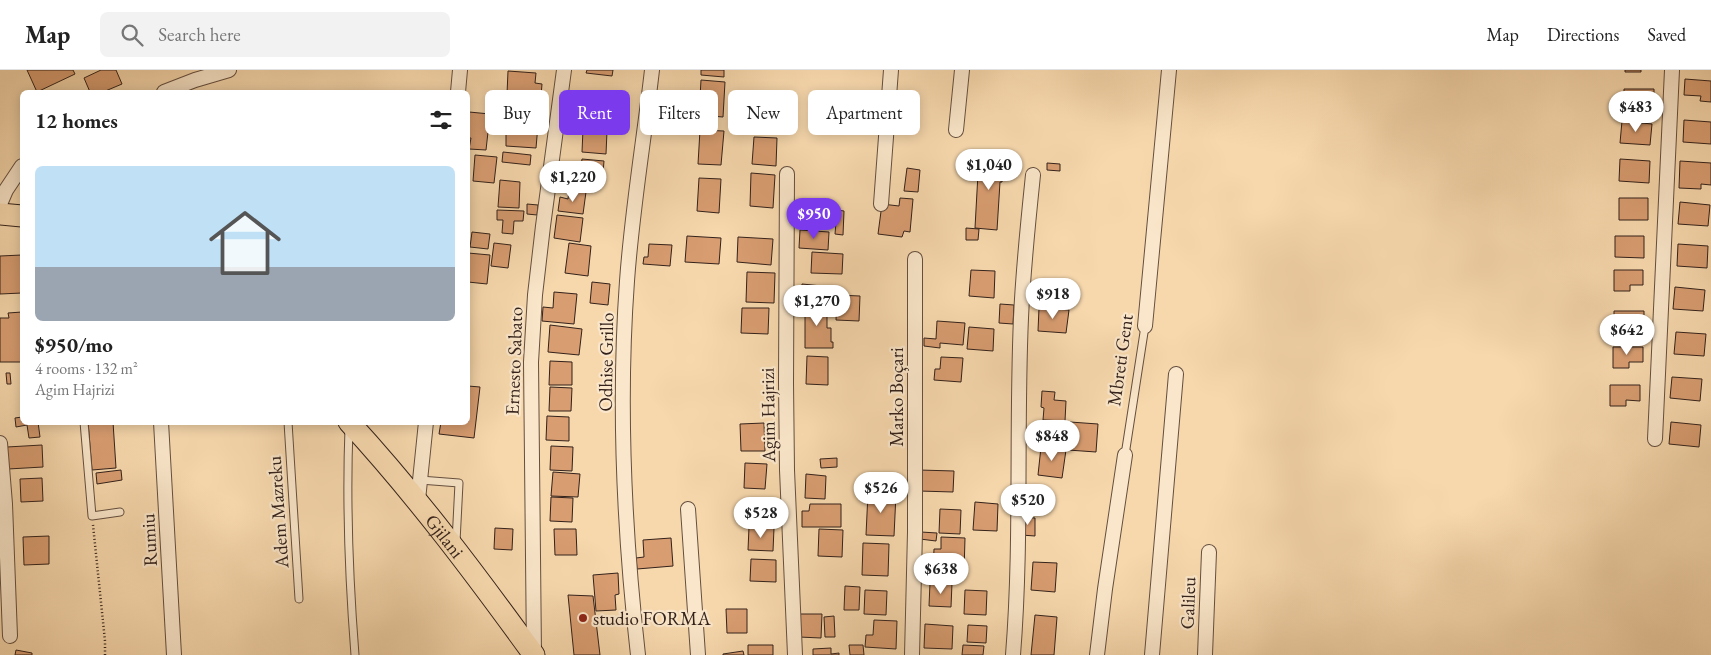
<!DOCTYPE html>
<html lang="en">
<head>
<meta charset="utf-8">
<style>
  :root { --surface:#fff; --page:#f2f2f2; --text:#222; --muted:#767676; --line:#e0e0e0; --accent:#7c3aed }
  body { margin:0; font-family:"EB Garamond",serif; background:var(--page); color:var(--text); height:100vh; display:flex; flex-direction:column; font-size:19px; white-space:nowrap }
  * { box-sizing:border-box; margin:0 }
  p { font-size:16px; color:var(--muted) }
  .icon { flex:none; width:28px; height:28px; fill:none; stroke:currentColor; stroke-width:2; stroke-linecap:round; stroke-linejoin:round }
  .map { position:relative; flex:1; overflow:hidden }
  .drawer { position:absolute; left:20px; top:20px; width:450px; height:335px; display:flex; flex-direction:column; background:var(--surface); border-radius:8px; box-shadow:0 2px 12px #0003 }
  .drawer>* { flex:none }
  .top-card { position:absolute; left:485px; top:20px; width:475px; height:45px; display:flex; gap:10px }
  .price { position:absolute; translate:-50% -42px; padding:0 11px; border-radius:18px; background:#fff; color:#222; font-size:16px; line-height:32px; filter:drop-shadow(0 1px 2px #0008) }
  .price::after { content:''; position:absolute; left:50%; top:30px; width:15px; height:11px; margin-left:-8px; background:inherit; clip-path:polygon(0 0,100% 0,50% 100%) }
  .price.on { background:var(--accent); color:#fff }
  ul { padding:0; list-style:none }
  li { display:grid; align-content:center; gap:10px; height:265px; padding:0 15px }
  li+li { border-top:1px solid var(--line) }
  li span { display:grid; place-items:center; height:155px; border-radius:8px; color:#555 }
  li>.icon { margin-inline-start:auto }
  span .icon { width:90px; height:90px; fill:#fffc; stroke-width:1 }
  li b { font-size:21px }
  h2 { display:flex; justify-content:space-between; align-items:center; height:60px; padding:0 15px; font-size:21px }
  .chip { padding:0 18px; border-radius:8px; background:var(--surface); box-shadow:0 2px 12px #0003; font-size:18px; line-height:45px }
  .chip.on { background:var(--accent); color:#fff }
  header { display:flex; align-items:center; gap:30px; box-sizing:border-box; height:70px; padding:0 25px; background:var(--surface); border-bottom:1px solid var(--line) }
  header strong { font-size:24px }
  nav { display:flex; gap:28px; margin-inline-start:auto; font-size:18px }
  .search { width:350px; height:45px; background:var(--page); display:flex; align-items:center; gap:12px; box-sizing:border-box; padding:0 18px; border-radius:8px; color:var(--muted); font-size:19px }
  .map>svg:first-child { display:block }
</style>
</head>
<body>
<header>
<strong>Map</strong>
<div class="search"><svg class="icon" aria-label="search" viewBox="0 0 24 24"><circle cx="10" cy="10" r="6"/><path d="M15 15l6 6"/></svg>Search here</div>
<nav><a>Map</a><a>Directions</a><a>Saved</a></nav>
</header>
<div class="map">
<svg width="1711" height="585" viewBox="0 0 1711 585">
  <rect width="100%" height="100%" fill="#f7d8ad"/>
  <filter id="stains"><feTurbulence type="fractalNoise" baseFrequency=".004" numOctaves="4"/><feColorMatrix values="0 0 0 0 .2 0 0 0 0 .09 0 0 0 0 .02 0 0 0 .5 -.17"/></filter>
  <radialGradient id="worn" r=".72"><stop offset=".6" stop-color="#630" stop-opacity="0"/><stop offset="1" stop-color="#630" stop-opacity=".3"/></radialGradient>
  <!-- building -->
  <path fill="#d89d71" stroke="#33211a" d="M27,0H73L75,4L37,22Z
    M101,0H116L122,14L103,22H90L84,8Z
    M587,0H613L612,6L586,3Z
    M701,0H724V7L701,5Z
    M1625,0H1641V2H1625Z
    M508,1L536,3L535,13L542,14L541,26L507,24Z
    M1685,9L1711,11V32L1700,31L1701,26L1684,25Z
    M701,10L725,12L723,47L699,45Z
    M1624,19H1654V34H1640V39H1624Z
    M495,26H506V32H495Z
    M469,42L490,44L486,80L469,79L471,68H468Z
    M496,47H505L504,61H495Z
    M1684,50L1711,52V74L1683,72Z
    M1622,51L1652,54L1650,75L1620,73Z
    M512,53L538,55L536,78L506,76V64H511Z
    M583,59L607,61L606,84L582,82Z
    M700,60L724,61L721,95L698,94Z
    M754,67L777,68L776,96L752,94Z
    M503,82L531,85L530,95L502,92Z
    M475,85L497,87L494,113L473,111Z
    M979,85L1004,86L1002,112H1000L997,160L975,158Z
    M582,89L604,91L602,115L579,112Z
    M1620,89L1650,91L1649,113L1619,111Z
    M1680,91L1711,93V115L1701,114V119L1679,118Z
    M1047,93L1060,94V101L1047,100Z
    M907,98L920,100L918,122L904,121Z
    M751,103L775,105L773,138L750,136Z
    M699,108L721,109L719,143L697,141Z
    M500,110L520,112L519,138L498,137Z
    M569,120L586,122L583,144L558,141L560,127L568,129Z
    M900,128L913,129L910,162L904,161L902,167L878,164L882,134L899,136Z
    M1619,128H1648V150H1619Z
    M804,130L828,133L825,159L801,156Z
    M1680,132L1710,135L1708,156L1678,154Z
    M527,134L538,135L537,145L527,144Z
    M497,140L524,141L523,151H514L513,164L502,163L503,150H497Z
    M837,140L844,141L843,165L835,164Z
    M557,145L583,148L580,172L554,168Z
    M966,158L979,159L978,170H966Z
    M800,160L829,162L828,180L799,178Z
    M472,162L490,164L488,179L470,177Z
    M687,166L721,168L719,194L685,192Z
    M1615,166H1644V188L1615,187Z
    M738,167L773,169L771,195L737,192Z
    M494,173L511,175L508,198L491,196Z
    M569,173L591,176L588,206L565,203Z
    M649,174L672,175L670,196L643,194L644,187H648Z
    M1678,174L1708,176L1707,198L1677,196Z
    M812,182L843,184L842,204L811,203Z
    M468,183L490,185L487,214L468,212Z
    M22,185V223L0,224V186Z
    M971,200L995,201L994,228L969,226Z
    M1614,200H1643V215H1630V221H1614Z
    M747,202L775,203L774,233L746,232Z
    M592,212L610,214L608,235L590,233Z
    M802,214L822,216L821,228L801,226Z
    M1675,217L1705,220L1703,241L1673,239Z
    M554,222L577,224L574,254L542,251L543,237L553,238Z
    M837,225L860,226L859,251L836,250Z
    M827,234V258H831V272H833V278H805V235Z
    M1000,234L1014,235L1013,254L999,253Z
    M742,238H769L768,264L741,263Z
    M1039,238L1069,240L1066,263L1038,261Z
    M1614,241H1644V256H1630V261L1614,262Z
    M22,242V292H0V248H9L8,243Z
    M937,251L965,253L963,275L940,273V278L924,276V268L936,269Z
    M550,255L582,259L579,285L548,282Z
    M969,257L994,259L993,281L967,279Z
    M1676,262L1706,264L1704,286L1674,284Z
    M1613,277H1643V292H1629V298H1613Z
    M807,286L828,287V315L806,314Z
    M941,287L963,288L961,312L934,310L935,299H940Z
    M550,291L572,292V315H549Z
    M6,303H10L11,314H7Z
    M1672,307L1702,309L1700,331L1670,328Z
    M1610,315H1640V331L1626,330V336H1610Z
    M468,316L480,317L474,368L439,364L441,352H468Z
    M550,317L572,318L571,341H549Z
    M1042,321L1055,322L1054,330L1066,331L1065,351L1043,350L1044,338L1041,337Z
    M547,346L569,347V371L546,370Z
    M22,347V352H38L40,367L29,368L27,355L16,357L15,348Z
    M88,352H113L116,398L92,400Z
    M1070,352L1098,354L1096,382L1068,380Z
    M1671,352L1701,355L1699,377L1669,374Z
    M764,353L765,381H741L740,354Z
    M42,375L43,397L8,399L7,377Z
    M551,376L573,377L572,401L550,400Z
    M1041,377L1066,380L1062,408L1038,405Z
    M837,388V397L821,398L820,389Z
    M745,393L767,394L765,419L744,418Z
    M121,400L122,410L97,414L96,403Z
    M919,400L954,401L953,422L919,421Z
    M553,402L580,404L578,427L551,426Z
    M806,404L826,406L825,429L805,428Z
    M42,408L43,431L21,432L20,409Z
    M868,423L896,424L894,466L866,465Z
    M551,427L573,428L572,452L550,451Z
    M975,432L998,434L997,461L973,460Z
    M810,434H841V457H802V441H809Z
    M940,439L961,440L960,464L939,463Z
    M1021,447L1035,448V466L1021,465Z
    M749,457L774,458L773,481L748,480Z
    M495,458L513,459L512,480L494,479Z
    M554,459H576L577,485H555Z
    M819,459L843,460L842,487L818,486Z
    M921,462L937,463L936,471L920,469Z
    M49,466V494L24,495L23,467Z
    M941,467L965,468L964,502H933L934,479H941Z
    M671,468L673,496L637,499L636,488L644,487L643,470Z
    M863,473L889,474L888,506L862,505Z
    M751,489L776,490V512L750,511Z
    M1033,492L1057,493L1055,522L1031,520Z
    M618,503L619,524L615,525L616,540L596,541L593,505Z
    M930,513H952L951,537L929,536Z
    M845,516L860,517L859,540H844Z
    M865,520L887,521L886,545L864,544Z
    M965,520L987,521L986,545L964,544Z
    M568,525L593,526L600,585H574Z
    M726,539H747V563H727Z
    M800,544H822L821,568L799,567Z
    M1035,545L1057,547L1054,585H1031Z
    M834,546L835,567H825L824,547Z
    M874,550L897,551L896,579L865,577L866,565H873Z
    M925,554L953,556L952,579L924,578Z
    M968,555L987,556L986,573L967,572Z
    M748,575H773V585H748Z
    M849,575H863L864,585H850Z
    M963,575L984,576L983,585H962Z
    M831,578V584L839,583V585H813V579Z
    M16,580L32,583V585H15Z
    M743,581L744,585H723V584Z"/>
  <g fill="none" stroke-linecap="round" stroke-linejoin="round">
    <defs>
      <path id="service" d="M84,352L92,446L120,442
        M288,352L299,529
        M349,358C346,435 349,509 355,585
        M1125,385L1145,256
        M420,410L459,413L456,472"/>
      <path id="minor" d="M164,22L195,10L229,0
        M458,22L460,0
        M956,60L962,0
        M787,104L786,313L787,400L795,585
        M0,134L6,120L22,96
        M881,134L891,0
        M1145,256L1169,0
        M161,352L174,585
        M1655,369L1672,0
        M0,373L5,434L10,566
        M418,430L426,352
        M688,439L698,585
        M534,584L531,292L535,225L543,156L564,0
        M638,585C624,461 618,335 627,211C632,140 644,70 652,0
        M912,585L915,462V189
        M1013,585C1022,473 1016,360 1021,248C1023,200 1028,153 1033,105
        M1097,585L1105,519L1125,385
        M1152,585L1176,304
        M1205,585L1209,482"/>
      <g id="primary">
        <path d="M0,144L22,146"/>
        <path id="s1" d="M349,352C417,426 476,505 534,585"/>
      </g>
    </defs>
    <!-- service casing -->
    <use href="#service" stroke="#644f3f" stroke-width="9"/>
    <!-- minor casing -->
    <use href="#minor" stroke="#644f3f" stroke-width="16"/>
    <!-- primary casing -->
    <use href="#primary" stroke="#33211a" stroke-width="23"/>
    <!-- path -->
    <path stroke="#33211a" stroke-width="2.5" stroke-dasharray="1 2.5" stroke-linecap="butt" d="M93,455L105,571V585"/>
    <!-- service -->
    <use href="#service" stroke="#fae6ca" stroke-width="7"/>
    <!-- minor -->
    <use href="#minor" stroke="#fae6ca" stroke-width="14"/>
    <!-- primary -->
    <use href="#primary" stroke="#f7d8ad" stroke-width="21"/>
  </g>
  <!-- markers -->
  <circle fill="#8f2418" stroke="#fae6ca" stroke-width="2" cx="583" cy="548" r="5"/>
  <g text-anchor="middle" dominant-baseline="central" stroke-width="4.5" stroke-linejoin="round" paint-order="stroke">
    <!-- street labels -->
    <g font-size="19" fill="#33211a" stroke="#fae6ca">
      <text transform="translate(1120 290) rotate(-82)">Mbreti Gent</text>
      <text transform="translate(514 291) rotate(-88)">Ernesto Sabato</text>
      <text transform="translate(606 292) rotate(-89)">Odhise Grillo</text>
      <text transform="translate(896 327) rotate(-90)">Marko Boçari</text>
      <text transform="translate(768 345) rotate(-91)">Agim Hajrizi</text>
      <text transform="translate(278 442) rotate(-94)">Adem Mazreku</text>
      <text stroke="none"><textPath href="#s1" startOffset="149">Gjilani</textPath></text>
      <text transform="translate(149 470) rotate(-93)">Rumiu</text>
      <text transform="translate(1188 533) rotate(-88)">Galileu</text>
    </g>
    <!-- poi labels -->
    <g font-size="19" fill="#33211a" stroke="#fae6ca" text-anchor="start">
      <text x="593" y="548">studio FORMA</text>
    </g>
  </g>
  <rect width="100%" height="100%" filter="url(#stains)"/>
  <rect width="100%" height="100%" fill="url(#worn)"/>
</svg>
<b class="price" style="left:1636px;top:63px">$483</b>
<b class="price" style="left:989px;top:121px">$1,040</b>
<b class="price" style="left:573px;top:133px">$1,220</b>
<b class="price on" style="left:814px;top:170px">$950</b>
<b class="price" style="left:1053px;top:250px">$918</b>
<b class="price" style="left:817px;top:257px">$1,270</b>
<b class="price" style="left:1627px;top:286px">$642</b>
<b class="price" style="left:1052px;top:392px">$848</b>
<b class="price" style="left:881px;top:444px">$526</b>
<b class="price" style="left:1028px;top:456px">$520</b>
<b class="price" style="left:761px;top:469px">$528</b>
<b class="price" style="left:941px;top:525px">$638</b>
<div class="top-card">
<a class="chip">Buy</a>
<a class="chip on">Rent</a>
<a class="chip">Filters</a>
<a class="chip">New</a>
<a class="chip">Apartment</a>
</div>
<section class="drawer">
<h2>12 homes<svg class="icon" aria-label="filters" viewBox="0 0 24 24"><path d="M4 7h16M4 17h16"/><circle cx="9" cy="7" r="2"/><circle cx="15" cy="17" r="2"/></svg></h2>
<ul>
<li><span style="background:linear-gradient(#bfe0f5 65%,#9aa5b1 0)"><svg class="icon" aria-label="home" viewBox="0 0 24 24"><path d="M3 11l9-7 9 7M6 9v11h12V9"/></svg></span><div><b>$950/mo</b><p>4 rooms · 132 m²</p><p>Agim Hajrizi</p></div></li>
</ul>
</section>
</div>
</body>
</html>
